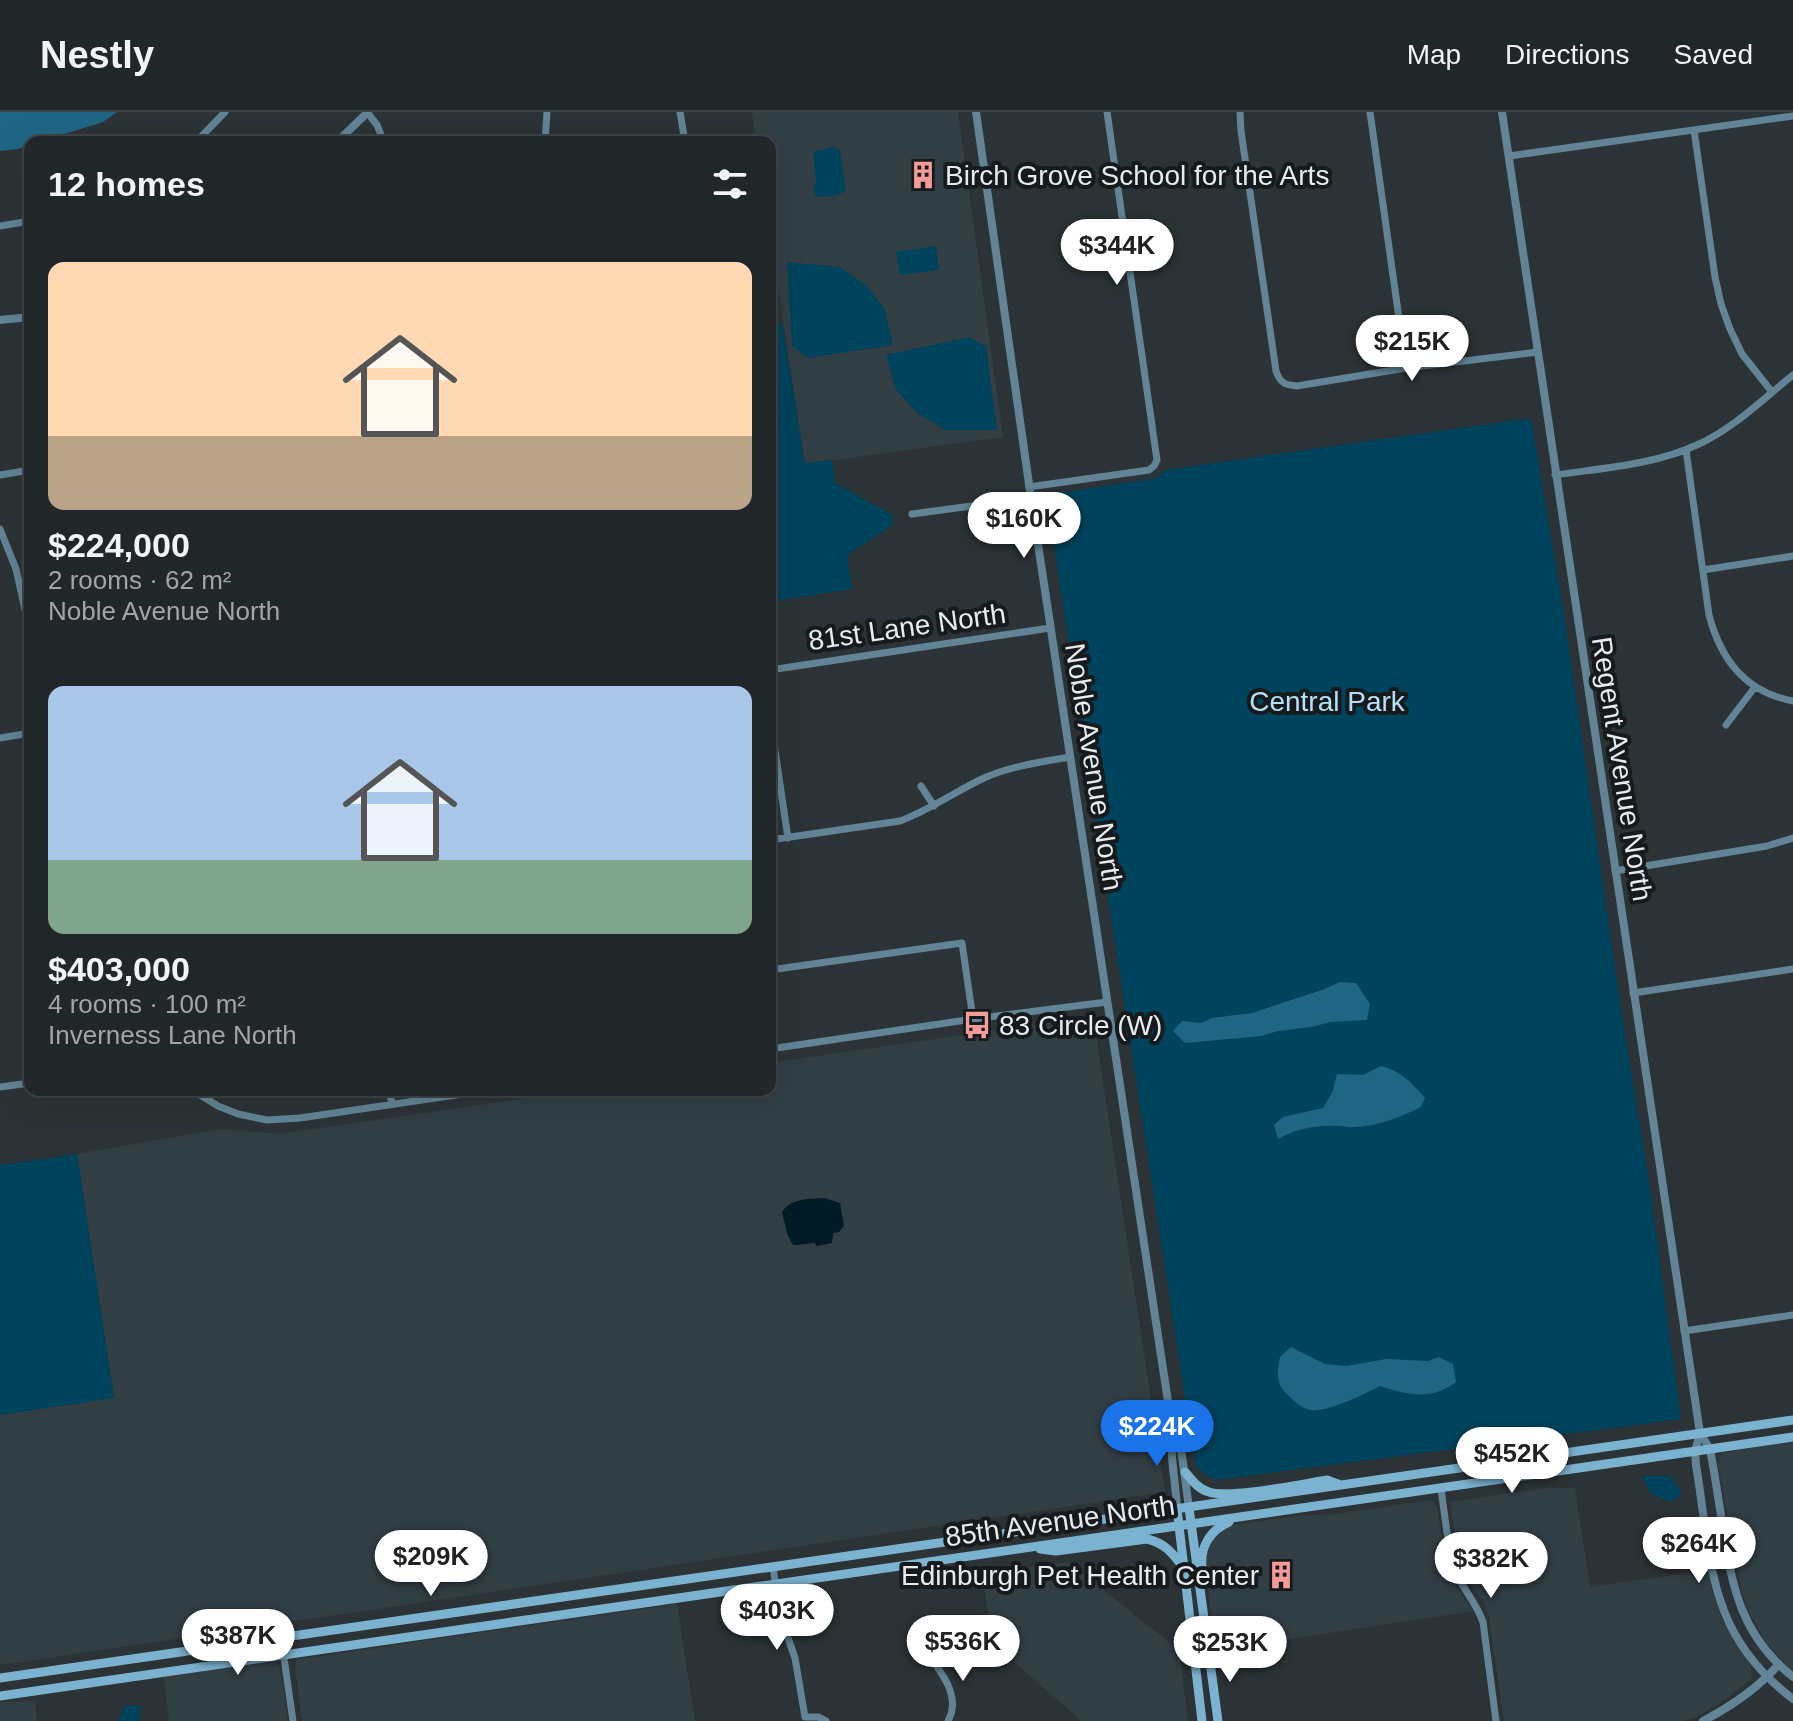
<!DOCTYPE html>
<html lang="en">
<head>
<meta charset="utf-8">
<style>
  :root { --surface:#212628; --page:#2d3234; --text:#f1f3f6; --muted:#a2a5a8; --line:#3e4345; --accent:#1a73e8 }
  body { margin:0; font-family:Helvetica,sans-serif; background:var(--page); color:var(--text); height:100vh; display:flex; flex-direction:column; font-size:30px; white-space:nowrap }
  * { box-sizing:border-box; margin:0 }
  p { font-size:26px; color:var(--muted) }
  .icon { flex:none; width:44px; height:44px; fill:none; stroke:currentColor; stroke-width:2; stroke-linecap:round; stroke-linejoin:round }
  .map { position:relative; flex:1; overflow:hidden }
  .panel { position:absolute; left:24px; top:24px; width:752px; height:960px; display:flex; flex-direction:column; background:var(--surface); border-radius:16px; box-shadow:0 8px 32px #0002,0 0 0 2px var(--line) }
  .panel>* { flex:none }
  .price { position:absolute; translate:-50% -68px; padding:0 18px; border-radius:28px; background:#fff; color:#222; font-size:26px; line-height:52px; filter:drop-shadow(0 2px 4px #0008) }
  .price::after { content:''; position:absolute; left:50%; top:48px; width:24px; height:18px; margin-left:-12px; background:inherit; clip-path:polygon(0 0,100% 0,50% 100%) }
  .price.selected { background:var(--accent); color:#fff }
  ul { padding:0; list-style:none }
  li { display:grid; align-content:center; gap:16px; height:424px; padding:0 24px }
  li span { display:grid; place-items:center; height:248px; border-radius:16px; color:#555 }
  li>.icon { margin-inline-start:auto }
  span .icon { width:144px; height:144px; fill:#fffc; stroke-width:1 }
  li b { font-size:34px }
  h2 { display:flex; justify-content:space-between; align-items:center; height:96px; padding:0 24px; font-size:34px }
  header { display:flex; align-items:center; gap:48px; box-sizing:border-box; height:112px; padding:0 40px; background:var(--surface); border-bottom:2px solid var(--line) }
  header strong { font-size:38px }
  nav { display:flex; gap:44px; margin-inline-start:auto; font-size:28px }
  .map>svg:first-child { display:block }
</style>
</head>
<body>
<header>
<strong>Nestly</strong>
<nav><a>Map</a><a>Directions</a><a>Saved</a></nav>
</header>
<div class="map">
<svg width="1793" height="1609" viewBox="0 0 1793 1609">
  <rect width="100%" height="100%" fill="#2c3336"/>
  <!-- built -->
  <path fill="#313f45" d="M752,0H958L1003,325L805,352L770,126V30H756Z
    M1093,904L1165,1380L0,1553V1303L114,1285L77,1042L221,1017L279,1022L583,978H770V951Z
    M1793,1329V1560L1767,1532L1750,1502L1742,1480L1718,1352L1722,1341Z
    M1546,1376H1575L1590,1475L1709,1458L1712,1480L1722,1507L1751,1554L1752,1565L1750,1568L1721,1590L1694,1606L1682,1609H1504L1489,1506L1485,1492L1467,1467L1460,1453L1450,1390Z
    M1430,1388L1435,1391L1437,1397L1447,1456L1451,1468L1474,1499L1215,1538L1205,1448L1210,1431L1219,1421L1229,1414L1295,1404L1337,1402Z
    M1068,1450L1179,1538L1188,1609H1081L992,1530L982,1461Z
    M677,1492L695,1609H302L295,1555L296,1549L300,1547Z
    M268,1547L275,1548L280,1556L288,1609H169L164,1565Z
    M35,1589L37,1609H0V1590Z"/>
  <!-- green -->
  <path fill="#00435c" d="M834,35L840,39L846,78C841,84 824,86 816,84L813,78L816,70L813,40Z
    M936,134L939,158L900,163L896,140Z
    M787,150L840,155L867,174L885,198L893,233L808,246L792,234Z
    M782,211L805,351L832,348L835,371L892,403L893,413L847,443L852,477L770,490V213Z
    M969,225L986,235L997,318H945L916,300L896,278L886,243Z
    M1531,306L1565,508L1622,904L1650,1075L1681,1307L1217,1368L1205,1363L1195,1352L1046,383L1157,366L1165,358Z
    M77,1042L114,1286L0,1303V1053Z
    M1643,1364H1669C1675,1369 1681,1375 1680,1384L1671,1390L1655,1384L1647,1377V1372L1641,1366Z
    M129,1593L140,1594L139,1609H118L123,1596Z"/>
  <!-- forest -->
  <path fill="#1f6685" d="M0,0H117L103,10L39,30H30V33L18,37L0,39Z
    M1340,870L1356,871L1370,892L1367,908L1331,910L1311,915L1278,919L1261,924L1185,931L1173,919L1182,909L1201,911L1212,906L1252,901L1322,878Z
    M1381,954C1401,959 1412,971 1425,986L1421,995C1401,1005 1376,1015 1353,1015C1351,1016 1342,1014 1340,1014C1317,1013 1298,1016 1278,1027L1274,1013L1283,1005L1323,996L1332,981L1337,962L1363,963Z
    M1291,1235L1325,1252L1347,1254L1386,1247L1428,1249L1439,1245L1453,1252L1456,1270C1431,1289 1408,1283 1380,1274C1364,1282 1327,1301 1310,1298C1301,1296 1295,1290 1289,1284C1275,1272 1277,1261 1280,1245Z"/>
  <!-- water -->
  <path fill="#001a27" d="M824,1086L840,1091L844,1114L839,1120L833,1121L832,1131L816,1134L815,1131L796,1133L792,1132L787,1121L782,1100C791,1086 809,1087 824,1086Z"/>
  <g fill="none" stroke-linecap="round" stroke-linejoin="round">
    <!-- minor -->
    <path stroke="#628496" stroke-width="7" d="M367,0L377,13L384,30
      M680,0L685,30
      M1240,0L1241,19L1276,259C1280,271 1285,273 1297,274L1406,256L1538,240
      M1370,0L1406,256
      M1694,18L1715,165L1721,192L1730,217L1742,242L1772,280
      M196,30L225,0
      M545,30L547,0
      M1509,44L1793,4
      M0,114L30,109
      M1686,338L1709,503C1721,548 1745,580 1793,589
      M0,363L30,358
      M1555,363C1602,356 1655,353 1699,332C1734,316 1763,287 1793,263
      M1029,375L1149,358L1154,354L1157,348L1107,0
      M912,402L1031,386
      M0,417L16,457L30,520
      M1703,458L1793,444
      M770,558L1050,516
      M770,605L788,726
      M1726,613L1755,575
      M0,626L30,621
      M921,674L934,694
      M770,728L900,709C930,698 956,679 984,666C1011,654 1041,650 1070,645
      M1615,759L1767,734L1793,726
      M770,858L962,831L973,907
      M1633,881L1793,857
      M770,937L973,907L1107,890
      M0,975L30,971
      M192,978L218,994L238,1002L267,1008L300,1006L490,978
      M389,978L392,992
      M1684,1219L1793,1203
      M1441,1377L1451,1450C1458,1472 1475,1487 1483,1510L1496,1609
      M773,1455L780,1503L795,1546L805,1605H818L826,1609
      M281,1525L293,1609
      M925,1539C940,1558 962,1584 948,1609"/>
    <!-- tertiary -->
    <path stroke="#628496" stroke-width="8" d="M976,0L1031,386L1172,1316C1169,1343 1176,1370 1177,1397
      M1502,0L1700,1321L1695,1339L1696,1353C1712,1450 1707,1522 1793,1587
      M337,30L368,0
      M0,208L30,205
      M1172,1316L1180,1329L1189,1396
      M1700,1321L1710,1337C1715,1364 1719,1390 1723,1417C1733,1479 1742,1524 1793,1565
      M1703,1609C1732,1594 1757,1577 1779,1552"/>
    <!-- secondary -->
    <path stroke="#7bb2d0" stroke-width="9" d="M1185,1360C1192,1368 1198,1377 1209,1380C1230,1387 1302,1372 1327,1368L1338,1372
      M1189,1396L1218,1609
      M1177,1397L1202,1609
      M1040,1437L1056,1439L1147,1427C1164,1431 1172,1440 1182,1454
      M1202,1455C1200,1435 1210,1418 1229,1410
      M0,1566L1793,1308
      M0,1584L1793,1325"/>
  </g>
  <!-- icons -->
  <defs>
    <symbol id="building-bare" viewBox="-9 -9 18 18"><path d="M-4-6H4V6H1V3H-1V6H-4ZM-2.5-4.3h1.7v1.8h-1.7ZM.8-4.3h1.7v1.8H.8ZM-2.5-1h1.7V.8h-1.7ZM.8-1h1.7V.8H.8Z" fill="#f59b98" stroke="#171a1c" stroke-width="2.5" paint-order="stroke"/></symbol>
    <symbol id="bus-bare" viewBox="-9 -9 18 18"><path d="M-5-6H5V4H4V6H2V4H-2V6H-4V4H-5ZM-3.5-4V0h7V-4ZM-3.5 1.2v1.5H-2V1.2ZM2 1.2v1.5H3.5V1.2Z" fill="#f59b98" stroke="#171a1c" stroke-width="2.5" paint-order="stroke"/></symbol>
  </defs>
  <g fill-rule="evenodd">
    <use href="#building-bare" x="903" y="43" width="40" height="40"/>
    <use href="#bus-bare" x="957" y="893" width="40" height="40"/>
    <use href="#building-bare" x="1261" y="1443" width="40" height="40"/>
  </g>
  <g text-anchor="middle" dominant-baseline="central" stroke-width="8" stroke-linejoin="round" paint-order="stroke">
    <!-- poi labels -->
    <g font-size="28" fill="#e6ebed" stroke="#171a1c" text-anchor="start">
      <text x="945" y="63">Birch Grove School for the Arts</text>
      <text x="999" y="913">83 Circle (W)</text>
      <text x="1259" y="1463" text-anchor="end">Edinburgh Pet Health Center</text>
    </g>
    <!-- street labels -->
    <g font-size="28" fill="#e6ebed" stroke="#171a1c">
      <text transform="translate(907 515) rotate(-8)">81st Lane North</text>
      <text transform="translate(1094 655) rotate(81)">Noble Avenue North</text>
      <text transform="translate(1622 657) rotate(81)">Regent Avenue North</text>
      <text transform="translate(1060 1409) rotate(-8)">85th Avenue North</text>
    </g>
    <!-- park labels -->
    <g font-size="28" fill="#b6e0f7" stroke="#171a1c">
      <text x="1327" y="589">Central Park</text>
    </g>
  </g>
</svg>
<b class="price" style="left:1117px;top:175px">$344K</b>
<b class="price" style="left:1412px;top:271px">$215K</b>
<b class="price" style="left:1024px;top:448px">$160K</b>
<b class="price selected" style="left:1157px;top:1356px">$224K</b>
<b class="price" style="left:1512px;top:1383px">$452K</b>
<b class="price" style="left:1699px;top:1473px">$264K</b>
<b class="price" style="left:431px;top:1486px">$209K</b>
<b class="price" style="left:1491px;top:1488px">$382K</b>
<b class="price" style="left:777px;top:1540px">$403K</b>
<b class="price" style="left:238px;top:1565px">$387K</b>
<b class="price" style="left:963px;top:1571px">$536K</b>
<b class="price" style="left:1230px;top:1572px">$253K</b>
<section class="panel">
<h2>12 homes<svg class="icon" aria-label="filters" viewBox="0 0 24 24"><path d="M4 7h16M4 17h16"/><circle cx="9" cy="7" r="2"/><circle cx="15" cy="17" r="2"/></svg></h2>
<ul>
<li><span style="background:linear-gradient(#ffd9b3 70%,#b9a48a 0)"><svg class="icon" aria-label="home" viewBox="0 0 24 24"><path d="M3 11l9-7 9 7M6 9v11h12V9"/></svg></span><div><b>$224,000</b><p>2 rooms · 62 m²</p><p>Noble Avenue North</p></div></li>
<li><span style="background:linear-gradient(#a9c7e8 70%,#7fa58c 0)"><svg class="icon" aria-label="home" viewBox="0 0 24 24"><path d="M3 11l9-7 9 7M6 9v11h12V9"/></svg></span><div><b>$403,000</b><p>4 rooms · 100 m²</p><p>Inverness Lane North</p></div></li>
</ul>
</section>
</div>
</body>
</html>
